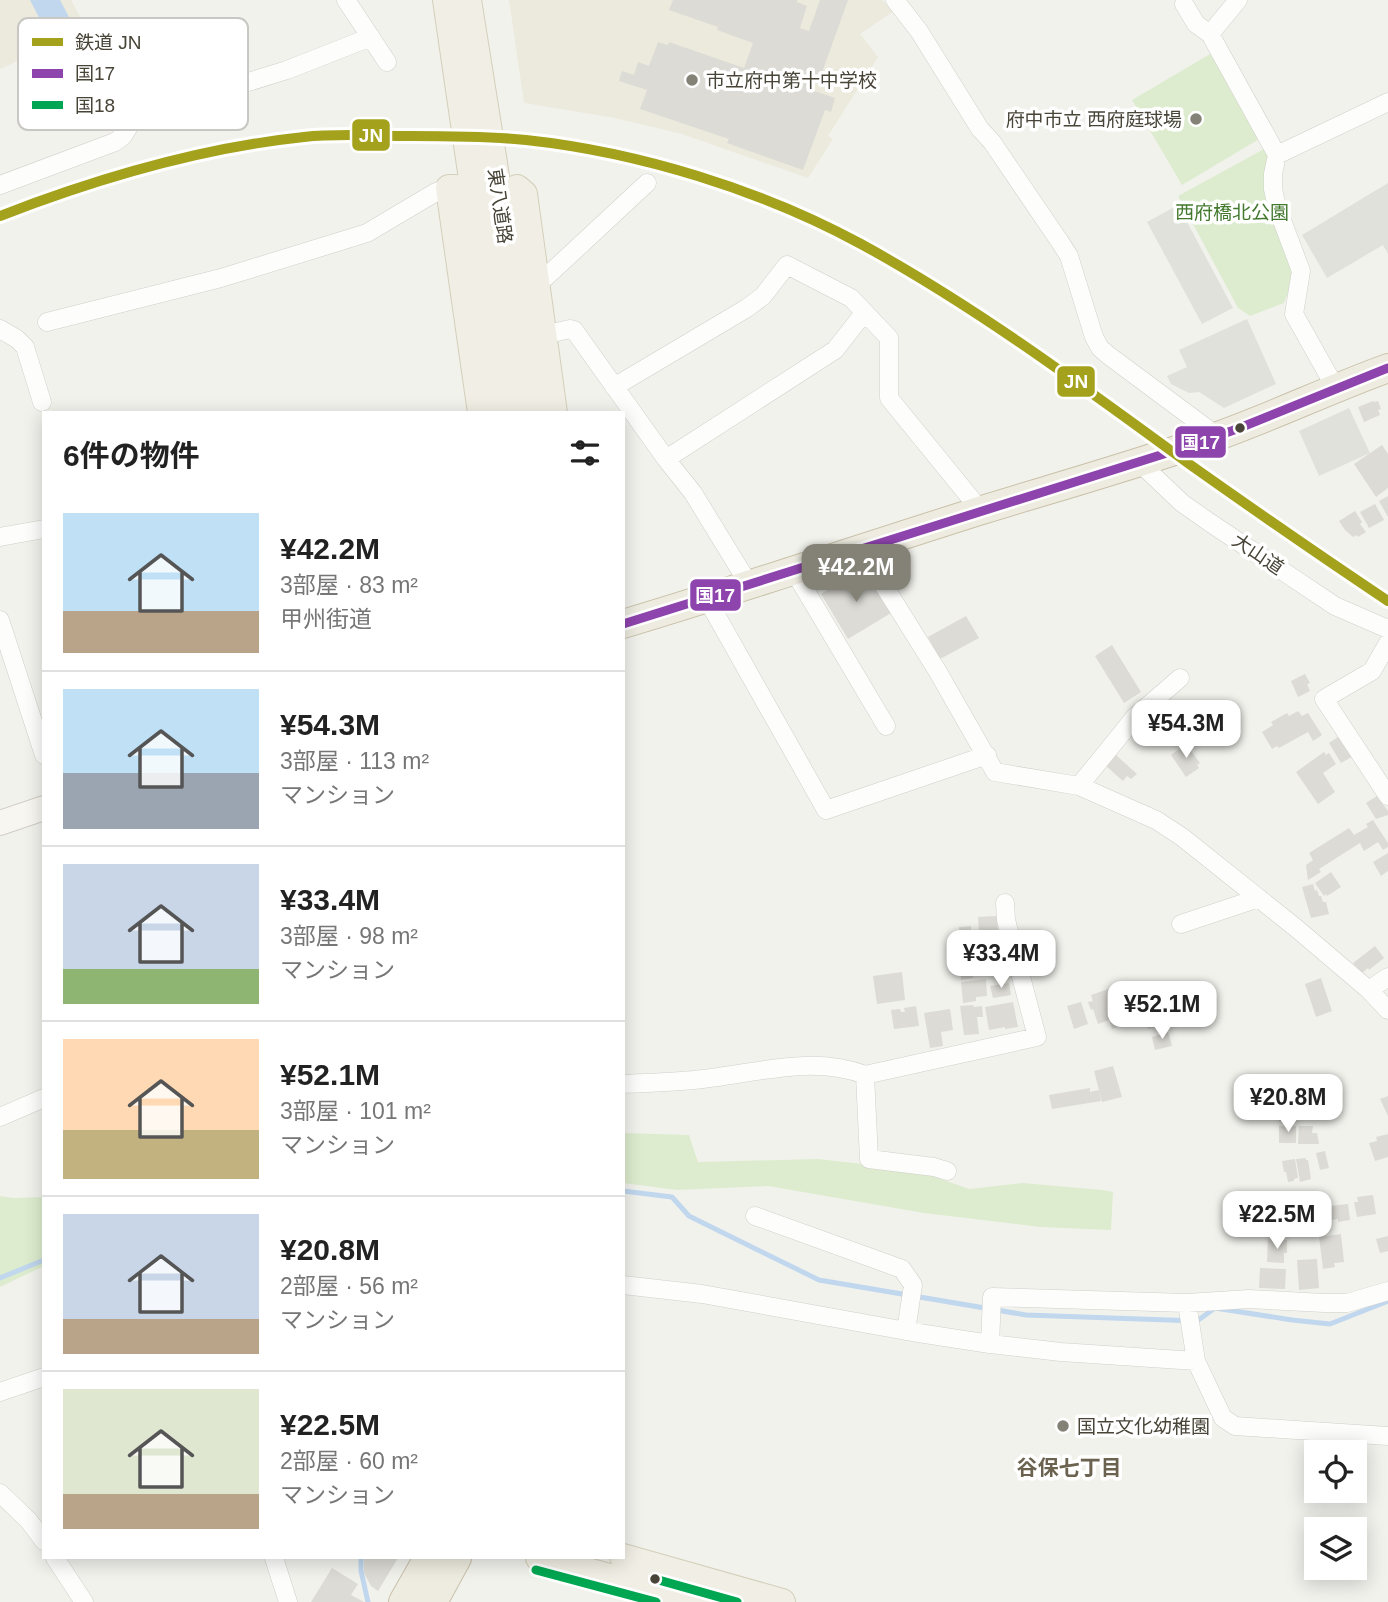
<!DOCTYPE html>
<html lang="ja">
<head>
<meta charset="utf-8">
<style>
  :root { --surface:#fff; --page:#f2f2f2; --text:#222; --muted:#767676; --line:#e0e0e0; --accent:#848177 }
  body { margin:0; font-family:Helvetica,"Noto Sans JP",sans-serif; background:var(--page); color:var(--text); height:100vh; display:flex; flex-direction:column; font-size:26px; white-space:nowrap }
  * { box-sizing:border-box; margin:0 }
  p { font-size:23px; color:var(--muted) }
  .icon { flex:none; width:38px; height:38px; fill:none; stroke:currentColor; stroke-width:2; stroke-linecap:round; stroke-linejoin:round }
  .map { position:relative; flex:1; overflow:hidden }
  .side { position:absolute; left:42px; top:411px; width:583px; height:1148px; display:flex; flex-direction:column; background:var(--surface); border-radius:0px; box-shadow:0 4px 18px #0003 }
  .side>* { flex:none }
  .fabs { position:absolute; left:1304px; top:1440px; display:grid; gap:14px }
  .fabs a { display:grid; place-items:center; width:63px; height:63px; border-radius:0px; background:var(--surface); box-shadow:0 4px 18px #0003; font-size:35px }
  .price { position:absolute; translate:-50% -60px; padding:0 16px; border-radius:14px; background:#fff; color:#222; font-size:23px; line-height:46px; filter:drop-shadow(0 2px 4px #0008) }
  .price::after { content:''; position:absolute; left:50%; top:42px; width:21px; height:16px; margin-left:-10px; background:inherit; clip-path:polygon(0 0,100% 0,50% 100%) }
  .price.active { background:var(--accent); color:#fff }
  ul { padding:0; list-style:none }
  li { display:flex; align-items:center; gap:21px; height:175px; padding:0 21px }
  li+li { border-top:2px solid var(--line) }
  li span { display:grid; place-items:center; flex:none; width:196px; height:140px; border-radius:0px; color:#555 }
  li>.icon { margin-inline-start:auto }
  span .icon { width:84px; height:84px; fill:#fffc; stroke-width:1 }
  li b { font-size:30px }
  h2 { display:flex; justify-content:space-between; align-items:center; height:84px; padding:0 21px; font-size:30px }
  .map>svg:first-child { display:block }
</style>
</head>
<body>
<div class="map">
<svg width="1388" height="1602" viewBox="0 0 1388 1602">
  <rect width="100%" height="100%" fill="#f2f2ed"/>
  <!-- education -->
  <path fill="#eceadd" d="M0,0H71L87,29L0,69Z
    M509,0H882L894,11L860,34L878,57L828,136L833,139L808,178L682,134L615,118L524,103Z"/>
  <!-- green -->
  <path fill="#ddecce" d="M1210,54L1261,138L1182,185L1132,100Z
    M1264,149L1269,152L1265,168L1267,189L1301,273L1287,295L1284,303L1250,316L1238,308L1178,196Z
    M623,1133L689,1135L698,1162L818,1159L916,1170L969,1189L1023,1183L1102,1190L1113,1192L1111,1230L1040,1227L924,1213L768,1186L677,1190L623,1183Z
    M0,1196L13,1198L44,1197V1266L0,1287Z"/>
  <!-- parking -->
  <path fill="#e1e1dc" d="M1388,183V254L1383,245L1327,278L1302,235Z
    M1178,205L1233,308L1202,324L1147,222Z
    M1247,319L1276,384L1224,408L1199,392L1189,393L1171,384L1167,376L1187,367L1179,350Z
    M1349,408L1370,453L1319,476L1299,431Z"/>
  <!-- water -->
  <path fill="#c0d7ee" d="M30,0H60L71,21L47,33Z"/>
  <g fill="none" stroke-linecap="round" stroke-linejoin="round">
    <!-- stream -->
    <path stroke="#c0d7ee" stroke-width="5" d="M623,1191L672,1197L689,1216L819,1280L1026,1315L1197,1321L1215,1308L1292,1320L1330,1324L1388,1301
      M0,1278L44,1260
      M361,1558V1571L368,1602"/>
  </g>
  <!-- building -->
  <path fill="#dcdbd5" d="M673,0H797V2L807,6L800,28L809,31L820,0H848L819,81L809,78L806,88L835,98L831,112L825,110L803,170L727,143L729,139L640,109L647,90L619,81L622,71L634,75L638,62L649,66L658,42L668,45L669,42L744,68L753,43L717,30L718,27L669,10Z
    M1373,401L1374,402L1378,401L1381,409L1378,410L1380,415L1364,422L1358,407Z
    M1382,445L1388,454V488L1376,497L1354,464Z
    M1388,496V517L1379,501Z
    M1375,504L1384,520L1369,528L1360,512Z
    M1355,511L1362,522L1360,524L1366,532L1358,537L1357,535L1353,537L1345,530L1339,521Z
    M864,568L891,613L848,639L821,594Z
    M966,616L979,638L940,659L928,637Z
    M1112,645L1141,692L1124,703L1095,656Z
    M1305,674L1310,683L1307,684L1310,691L1298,697L1291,681Z
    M1298,711L1302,716L1308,713L1322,735L1313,741L1308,732L1279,748L1277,746L1272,749L1262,732L1273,725L1271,722L1287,713L1289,716Z
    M1338,737L1341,741L1345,739L1355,755L1341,763L1329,743Z
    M1186,744L1200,763L1197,765L1199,768L1186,777L1171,755Z
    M1324,752L1326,755L1329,753L1336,764L1323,773L1335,792L1318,804L1296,772Z
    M1116,755L1137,774L1131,779L1127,776L1123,781L1106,766Z
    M1377,796L1388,811V815L1376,819L1366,803Z
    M1373,820L1388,843V847L1383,850L1378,842L1364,851L1360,843L1319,869L1321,872L1308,880L1306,865L1313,860L1309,853L1349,828L1354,835L1368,827L1366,824Z
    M1388,853V871L1381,876L1373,862Z
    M1331,872L1341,887L1327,896L1326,894L1324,896L1315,883Z
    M1313,884L1315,891L1317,890L1319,896H1321L1323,902H1326L1329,914L1311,918L1302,887Z
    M997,916L998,936H1000L1001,947L980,948L978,917Z
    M971,926V932H976L977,955H961L959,927Z
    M1375,946L1384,958L1369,970L1368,968L1362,973L1353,963Z
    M979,958L981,970L972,971L973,978L961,980L959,960Z
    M902,972L905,1000L877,1004L873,976Z
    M1321,978L1332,1011L1316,1017L1305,984Z
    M986,979L987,996L976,997V1001L963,1003L961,982Z
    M1009,983L1011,995L993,998L990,986Z
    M1111,988L1124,1025L1112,1029L1109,1020L1098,1024L1093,1009L1091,1010L1088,1002L1093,1001L1091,995Z
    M1013,1002L1018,1027L1005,1029V1027L989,1030L985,1007Z
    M1081,1002L1088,1024L1074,1029L1067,1006Z
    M973,1005L974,1007L982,1006L983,1017H977L979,1034L964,1035L960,1006Z
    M916,1006L919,1026L894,1029L891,1010L900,1009L901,1012H905L904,1008Z
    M950,1009L953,1030L941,1032L943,1046L930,1048L924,1013Z
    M1162,1010L1166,1024L1148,1029L1143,1016Z
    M1168,1032L1172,1046L1155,1050L1152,1037Z
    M1113,1066L1122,1097L1102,1102L1094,1071Z
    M1090,1088V1092L1099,1090L1101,1101L1052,1109L1049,1095Z
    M1302,1094L1304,1119L1279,1121L1278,1104L1282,1103V1095Z
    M1388,1096V1116L1380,1099Z
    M1279,1126H1296V1143H1279Z
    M1299,1126H1313L1312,1133H1317L1319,1144H1298Z
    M1388,1134V1157L1375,1161L1369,1143L1377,1141L1376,1137Z
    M1325,1151L1329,1168L1320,1170L1316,1153Z
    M1306,1158V1160H1308L1311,1179L1300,1182L1296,1159Z
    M1295,1159L1298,1178L1294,1179V1181L1288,1182L1286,1172H1284L1282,1161Z
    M1373,1195L1376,1214L1357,1217L1354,1202H1358L1357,1197Z
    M1348,1204L1350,1220L1338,1222V1219L1332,1220L1330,1206Z
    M1327,1206L1329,1220L1310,1223L1309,1215H1312L1311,1208Z
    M1305,1208L1307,1222L1295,1224L1293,1210Z
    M1341,1234L1344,1262L1334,1263L1335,1267L1323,1269L1319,1237Z
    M1388,1236V1251L1380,1253L1376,1239Z
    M1268,1239L1287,1240V1253H1284V1263L1267,1262Z
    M1317,1259L1319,1288L1299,1290L1297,1260Z
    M1260,1268L1286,1269L1285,1289L1259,1288Z
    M364,1558H398L378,1591L371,1586L364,1573Z
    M332,1568L358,1584L351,1595L364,1602H311Z"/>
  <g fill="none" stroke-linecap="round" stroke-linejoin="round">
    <defs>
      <path id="minor" d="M346,0L387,62
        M895,0L919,31L980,129L992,142L1060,242L1069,256L1094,337L1100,348L1108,355L1217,436
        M1184,4L1196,24L1210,34L1277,155L1273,174V189L1277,207L1301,271L1294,314L1335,387
        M1210,34L1238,0
        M137,113L151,112L287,70L371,37
        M1277,155L1388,102
        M0,185L115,142L123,136L141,107L104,50
        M535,279L546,277L647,183
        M47,322L221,278L367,233L436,192L449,188
        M0,329L17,339L25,347L42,402
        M543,335L570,329L574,330L666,459L693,493L750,586
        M614,387L747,308L763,296L787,265L851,298L889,338V398L981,511
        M666,459L835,350L864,313
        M1140,463L1182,503L1209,522L1335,606L1388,629
        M0,537L44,529
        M861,549L938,672L995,772L1079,786L1156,820L1182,837L1296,928L1369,990L1388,1010
        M794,571L886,726
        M707,599L826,810L987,755
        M0,620L44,755
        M1388,643L1372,671L1324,699L1388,796
        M1079,786L1135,717L1180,678
        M1181,924L1259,898
        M1369,990L1388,977
        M865,1075L869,1159L934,1167L947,1171
        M623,1084C646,1083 670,1082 694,1080C751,1075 810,1054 865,1075L1037,1037L1006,920L1005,903
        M0,1117L44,1098
        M755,1216L902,1269L913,1285L906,1331
        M623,1285L702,1294L912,1332L990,1344L992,1297L1187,1303L1249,1299L1324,1303H1347L1388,1291
        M1187,1303L1196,1361L1223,1418L1235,1426L1388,1436
        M990,1344L1061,1352L1196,1361
        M0,1392L44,1377
        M0,1493L29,1521L44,1541
        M55,1558L84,1602
        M274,1558L288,1602"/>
      <path id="secondary" d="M0,823L44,808"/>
      <path id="primary" d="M446,0L506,413
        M468,0L494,163L530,413
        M456,188H449L481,413
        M517,188L524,194L554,413
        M623,1557L782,1602
        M539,1558L703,1602"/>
      <path id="trunk" d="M623,624C743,588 862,548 982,510C1060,486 1139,464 1215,437C1274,416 1330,389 1388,368
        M403,1602L428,1558
        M433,1602L457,1558"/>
    </defs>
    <!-- minor casing -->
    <use href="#minor" stroke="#d0cfca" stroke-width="19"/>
    <!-- secondary casing -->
    <use href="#secondary" stroke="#d0cfc4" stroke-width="26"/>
    <!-- primary casing -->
    <use href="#primary" stroke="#d4cfbb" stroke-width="28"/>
    <!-- trunk casing -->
    <use href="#trunk" stroke="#c9c1a9" stroke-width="30"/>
    <!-- minor -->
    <use href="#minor" stroke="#fdfdfc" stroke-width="18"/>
    <!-- secondary -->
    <use href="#secondary" stroke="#f7f6f0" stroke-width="24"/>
    <!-- primary -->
    <use href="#primary" stroke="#f1efe5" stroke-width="26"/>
    <!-- trunk -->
    <use href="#trunk" stroke="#eeece0" stroke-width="28"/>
    <defs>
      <path id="bus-1" d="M623,624L1186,447L1237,429L1388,368"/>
      <path id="bus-2" d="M536,1570L656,1602
        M655,1579L737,1602"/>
    </defs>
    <!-- bus-1 casing -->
    <use href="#bus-1" stroke="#fff" stroke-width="14"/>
    <!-- bus-2 casing -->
    <use href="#bus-2" stroke="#fff" stroke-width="14"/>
    <!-- bus-1 -->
    <use href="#bus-1" stroke="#8e44ad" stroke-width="9"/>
    <!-- bus-2 -->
    <use href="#bus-2" stroke="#00a651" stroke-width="9"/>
    <defs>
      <path id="rail-1" d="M0,216C98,178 199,148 304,137C339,133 375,136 411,136C449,136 488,136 526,140C638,152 762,190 861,244C978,308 1085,388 1192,466C1257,512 1322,557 1388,601"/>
    </defs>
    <!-- rail-1 casing -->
    <use href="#rail-1" stroke="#fff" stroke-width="16"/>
    <!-- rail-1 -->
    <use href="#rail-1" stroke="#a4a21c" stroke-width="10"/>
  </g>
  <!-- markers -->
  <g fill="#848177" stroke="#fff" stroke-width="2.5">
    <circle cx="692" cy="80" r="7"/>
    <circle cx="1196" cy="119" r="7"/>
    <circle cx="1063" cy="1426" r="7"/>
  </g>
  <g fill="#484438" stroke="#fff" stroke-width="2.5">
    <circle cx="1240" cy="428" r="6"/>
    <circle cx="655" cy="1579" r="6"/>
  </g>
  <g text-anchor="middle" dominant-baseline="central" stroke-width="7" stroke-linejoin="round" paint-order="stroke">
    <!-- poi labels -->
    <g font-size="19" fill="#484438" stroke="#fff" text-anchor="start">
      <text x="706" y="80">市立府中第十中学校</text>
      <text x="1182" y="119" text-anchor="end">府中市立 西府庭球場</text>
      <text x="1077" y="1426">国立文化幼稚園</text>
    </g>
    <!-- street labels -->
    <g font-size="19" fill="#484438" stroke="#fff">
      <text transform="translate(500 206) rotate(82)">東八道路</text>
      <text transform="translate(1258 554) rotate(34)">大山道</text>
    </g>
    <!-- park labels -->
    <g font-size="19" fill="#42792d" stroke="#fff">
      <text x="1232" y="212">西府橋北公園</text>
    </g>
    <!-- neighbourhood labels -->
    <g font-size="21" font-weight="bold" fill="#6b6350" stroke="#fff">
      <text x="1069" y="1467">谷保七丁目</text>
    </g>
  </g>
  <!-- legend -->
  <rect x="18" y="18" width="230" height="112" rx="10" fill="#fff" stroke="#c8c7c3" stroke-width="2"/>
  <rect x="32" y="38" width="31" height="8" fill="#a4a21c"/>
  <rect x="32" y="69" width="31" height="9" fill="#8e44ad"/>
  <rect x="32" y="101" width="31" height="8" fill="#00a651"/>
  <g font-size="19" fill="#484438">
    <text x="75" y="49">鉄道 JN</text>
    <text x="75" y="80">国17</text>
    <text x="75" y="112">国18</text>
  </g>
  <g stroke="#fff" stroke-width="2.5">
    <rect x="351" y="118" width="40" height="34" rx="7" fill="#a4a21c"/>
    <rect x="1056" y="365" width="40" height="33" rx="7" fill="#a4a21c"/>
    <rect x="1174" y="425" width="53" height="34" rx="7" fill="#8e44ad"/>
    <rect x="689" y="578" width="53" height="34" rx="7" fill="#8e44ad"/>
  </g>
  <g font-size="19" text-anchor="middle" font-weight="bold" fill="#fff">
    <text x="371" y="142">JN</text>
    <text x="1076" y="388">JN</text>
    <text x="1200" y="449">国17</text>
    <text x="715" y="602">国17</text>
  </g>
</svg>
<div class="fabs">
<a><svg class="icon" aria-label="locate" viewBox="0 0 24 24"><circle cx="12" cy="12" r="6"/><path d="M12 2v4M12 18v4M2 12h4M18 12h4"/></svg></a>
<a><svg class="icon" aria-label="layers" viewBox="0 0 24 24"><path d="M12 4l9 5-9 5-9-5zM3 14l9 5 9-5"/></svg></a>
</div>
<b class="price active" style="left:856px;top:604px">¥42.2M</b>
<b class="price" style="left:1186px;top:760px">¥54.3M</b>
<b class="price" style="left:1001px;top:990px">¥33.4M</b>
<b class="price" style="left:1162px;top:1041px">¥52.1M</b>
<b class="price" style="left:1288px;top:1134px">¥20.8M</b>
<b class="price" style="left:1277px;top:1251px">¥22.5M</b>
<section class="side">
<h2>6件の物件<svg class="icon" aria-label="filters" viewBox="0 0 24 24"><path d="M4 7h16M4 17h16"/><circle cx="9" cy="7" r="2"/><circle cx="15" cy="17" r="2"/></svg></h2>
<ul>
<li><span style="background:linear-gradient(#bfe0f5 70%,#b9a48a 0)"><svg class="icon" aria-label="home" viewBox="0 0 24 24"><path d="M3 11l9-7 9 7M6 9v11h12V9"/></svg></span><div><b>¥42.2M</b><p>3部屋 · 83 m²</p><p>甲州街道</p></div></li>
<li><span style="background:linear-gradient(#bfe0f5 60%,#9aa5b1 0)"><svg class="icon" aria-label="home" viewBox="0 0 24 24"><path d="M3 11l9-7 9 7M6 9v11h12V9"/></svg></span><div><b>¥54.3M</b><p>3部屋 · 113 m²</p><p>マンション</p></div></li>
<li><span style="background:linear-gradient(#c9d6e8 75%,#8fb573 0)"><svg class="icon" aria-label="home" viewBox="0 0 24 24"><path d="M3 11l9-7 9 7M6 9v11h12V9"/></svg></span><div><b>¥33.4M</b><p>3部屋 · 98 m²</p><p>マンション</p></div></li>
<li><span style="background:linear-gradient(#ffd9b3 65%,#c2b280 0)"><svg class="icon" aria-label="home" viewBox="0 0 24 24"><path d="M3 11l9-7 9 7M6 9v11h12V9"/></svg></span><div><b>¥52.1M</b><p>3部屋 · 101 m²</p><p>マンション</p></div></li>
<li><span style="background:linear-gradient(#c9d6e8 75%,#b9a48a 0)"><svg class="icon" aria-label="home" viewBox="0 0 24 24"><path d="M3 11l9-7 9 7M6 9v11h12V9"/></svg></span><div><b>¥20.8M</b><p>2部屋 · 56 m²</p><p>マンション</p></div></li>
<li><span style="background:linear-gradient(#dfe7d0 75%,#b9a48a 0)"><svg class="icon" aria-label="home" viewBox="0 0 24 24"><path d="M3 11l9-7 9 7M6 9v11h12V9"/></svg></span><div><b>¥22.5M</b><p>2部屋 · 60 m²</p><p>マンション</p></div></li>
</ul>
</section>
</div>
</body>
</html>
